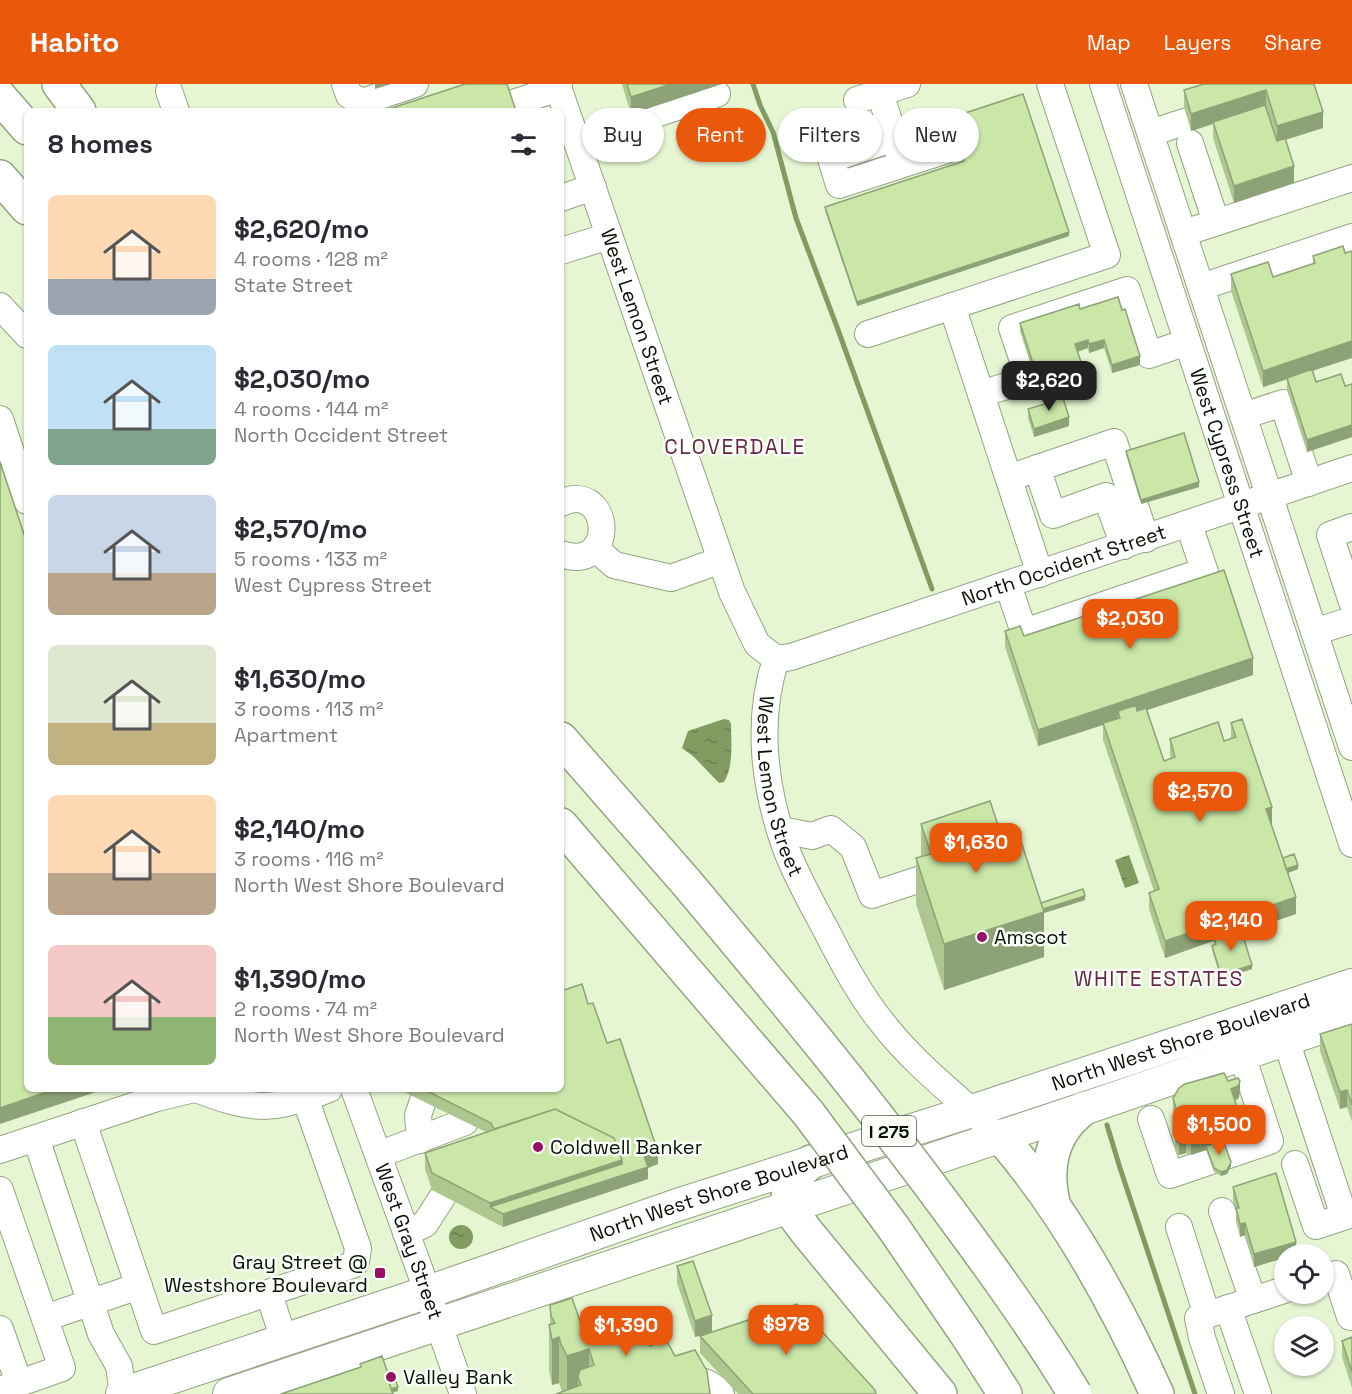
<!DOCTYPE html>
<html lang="en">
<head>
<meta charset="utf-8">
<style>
  :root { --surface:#fff; --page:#f7f7f7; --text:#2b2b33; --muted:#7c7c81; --accent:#ea580c }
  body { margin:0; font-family:"Space Grotesk",sans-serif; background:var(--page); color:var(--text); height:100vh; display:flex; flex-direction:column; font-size:22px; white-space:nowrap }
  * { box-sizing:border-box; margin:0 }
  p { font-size:20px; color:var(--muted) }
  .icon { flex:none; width:33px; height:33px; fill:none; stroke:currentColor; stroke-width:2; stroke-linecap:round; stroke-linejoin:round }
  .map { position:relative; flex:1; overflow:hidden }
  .panel { position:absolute; left:24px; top:24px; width:540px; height:984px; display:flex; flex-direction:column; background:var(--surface); border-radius:9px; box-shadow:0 2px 4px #0004 }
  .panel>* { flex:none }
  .banner { position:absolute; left:582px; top:24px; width:570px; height:54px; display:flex; gap:12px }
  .controls { position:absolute; left:1274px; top:1160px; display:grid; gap:12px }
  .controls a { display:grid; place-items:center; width:60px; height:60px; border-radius:50%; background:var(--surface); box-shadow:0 2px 4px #0004; font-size:30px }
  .price { position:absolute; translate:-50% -51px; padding:0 14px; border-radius:12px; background:var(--accent); color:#fff; font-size:20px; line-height:39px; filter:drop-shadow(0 2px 3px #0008) }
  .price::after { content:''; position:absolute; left:50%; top:36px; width:18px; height:14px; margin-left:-9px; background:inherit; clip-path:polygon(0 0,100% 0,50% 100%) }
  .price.current { background:#222; color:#fff }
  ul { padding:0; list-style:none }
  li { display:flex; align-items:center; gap:18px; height:150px; padding:0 24px }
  li span { display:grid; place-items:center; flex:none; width:168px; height:120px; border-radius:9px; color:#555 }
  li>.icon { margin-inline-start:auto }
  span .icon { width:72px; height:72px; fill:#fffc; stroke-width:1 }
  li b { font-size:26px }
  h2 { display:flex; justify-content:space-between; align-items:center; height:72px; padding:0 24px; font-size:26px }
  .pill { padding:0 21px; border-radius:27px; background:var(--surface); box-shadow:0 2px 4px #0004; font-size:21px; line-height:54px }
  .pill.current { background:var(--accent); color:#fff }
  header { display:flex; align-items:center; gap:36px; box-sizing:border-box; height:84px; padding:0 30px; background:var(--accent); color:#fff }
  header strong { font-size:28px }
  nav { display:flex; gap:33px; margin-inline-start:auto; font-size:21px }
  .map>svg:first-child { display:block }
</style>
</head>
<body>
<header>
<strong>Habito</strong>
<nav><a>Map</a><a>Layers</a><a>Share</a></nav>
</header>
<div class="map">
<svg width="1352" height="1310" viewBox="0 0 1352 1310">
  <defs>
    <pattern id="water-ripples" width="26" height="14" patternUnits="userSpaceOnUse" patternTransform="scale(1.5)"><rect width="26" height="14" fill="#819b60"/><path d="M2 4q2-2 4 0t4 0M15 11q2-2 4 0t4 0" fill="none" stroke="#687d4d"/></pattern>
  </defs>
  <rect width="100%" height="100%" fill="#e6f6d3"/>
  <!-- water -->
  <path fill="url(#water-ripples)" d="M724,635L729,636L731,640C731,658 734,682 724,698L719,699L694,673L682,664L688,647Z
    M1129,771L1139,799L1125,804L1115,776Z
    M449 1153a12 12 0 1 1 24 0a12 12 0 1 1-24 0Z"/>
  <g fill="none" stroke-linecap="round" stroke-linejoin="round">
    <!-- stream -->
    <path stroke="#819b60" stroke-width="5" d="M753,0L760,21L773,48L796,134L837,243L932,505
      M1107,1041L1120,1084L1195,1310"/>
    <defs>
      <g id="minor">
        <path d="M345,0L349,11L362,18L415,0"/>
        <path id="s1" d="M557,0L732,508L757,560L776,575"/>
        <path id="s2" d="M1103,0L1352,760"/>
        <path d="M1134,0L1352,663"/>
        <path d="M169,7L176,27"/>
        <path d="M880,9L899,69"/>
        <path d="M857,16L907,0"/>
        <path d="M513,19L559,4"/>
        <path d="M1151,49L1184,38"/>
        <path d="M895,54L831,75L839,101L950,65"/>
        <path d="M577,56L717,10"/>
        <path d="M1190,59L1216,138"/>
        <path d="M561,114L593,103"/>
        <path d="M1184,149L1352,94"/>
        <path d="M561,167L609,152"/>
        <path d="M1201,203L1352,153"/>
        <path d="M0,222L27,251"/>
        <path d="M952,222L1040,490"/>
        <path d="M868,250L1107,171L1050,0"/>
        <path d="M981,310L1029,295L1012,244L1127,206L1149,271L1187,258"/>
        <path d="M1243,332L1283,319L1309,399"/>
        <path d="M0,335L27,417"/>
        <path d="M1037,384L1053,431L1106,412L1124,462"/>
        <path d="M1009,394L1114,358L1146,455"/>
        <path d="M561,419C611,395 619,490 561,470"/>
        <path d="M1189,441L1210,503"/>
        <path d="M1352,443L1330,451L1352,518"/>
        <path d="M595,464L614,481L671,494L721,476"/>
        <path d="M1008,501L1029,563"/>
        <path d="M1024,548L1204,487"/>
        <path d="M1314,548L1352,536"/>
        <path id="s3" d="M776,575L791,573L1352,384"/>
        <path id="s4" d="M776,575C756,636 764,703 785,762C795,790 811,818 825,844C842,877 860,912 884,941C913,978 950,1007 985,1039"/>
        <path d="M781,746L812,752L831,745L853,763L872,811L924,794"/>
        <path d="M1286,956L1344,1132"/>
        <path d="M196,1005C254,1027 271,1028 329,1005"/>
        <path id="s5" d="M354,1005L419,1184L463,1310"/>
        <path d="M1151,1035L1170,1091L1270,1057L1242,971"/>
        <path d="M83,1038L154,1247L352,1181L356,1178L358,1164L305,1014"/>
        <path d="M36,1054L101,1250L119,1282L123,1310"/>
        <path d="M420,1056L418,1031L423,1017"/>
        <path d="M0,1066L157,1014L194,1005"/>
        <path d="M378,1071L465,1038"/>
        <path d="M1295,1080L1316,1142L1352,1130"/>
        <path d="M0,1106L62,1284L0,1306"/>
        <path d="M1222,1127L1253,1216"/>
        <path d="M1179,1143L1207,1231"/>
        <path d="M406,1149L425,1140L443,1112"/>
        <path d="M1336,1190L1350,1233H1352"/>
        <path d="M269,1210L284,1256"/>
        <path d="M1228,1224L1258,1310"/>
        <path d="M45,1234L139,1202"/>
        <path d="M0,1245L19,1299"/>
        <path d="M675,1296C693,1293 709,1296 721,1310"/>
        <path d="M1221,1310L1202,1254L1198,1234L1284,1206"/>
      </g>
      <g id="major">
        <path id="s6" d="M122,1310L428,1208L677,1121L972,1027L1352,901"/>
        <path d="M229,1310L1083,1025L1352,933"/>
      </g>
      <path id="highway" d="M59,0L79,27
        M0,13L27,44
        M0,93L27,124
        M561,655L686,798
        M561,741L809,1030
        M1000,1052C1066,1128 1116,1219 1157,1310
        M811,1078C798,1088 783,1106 790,1123C793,1131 801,1140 806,1147L940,1310
        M1054,1122C1044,1085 1051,1049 1083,1025
        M893,1143L967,1251L1005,1310"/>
    </defs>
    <!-- minor casing -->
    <use href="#minor" stroke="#94a382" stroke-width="28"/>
    <!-- major casing -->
    <use href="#major" stroke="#94a382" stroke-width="34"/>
    <!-- highway casing -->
    <use href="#highway" stroke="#94a382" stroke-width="36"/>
    <!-- minor -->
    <use href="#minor" stroke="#fff" stroke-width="26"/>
    <!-- major -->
    <use href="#major" stroke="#fff" stroke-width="32"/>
    <!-- highway -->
    <use href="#highway" stroke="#fff" stroke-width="33"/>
    <defs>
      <path id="highway-bridge" d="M686,798C774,903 862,1009 944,1120C990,1182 1035,1244 1075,1310
        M809,1030L893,1143"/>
    </defs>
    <!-- highway-bridge casing -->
    <use href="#highway-bridge" stroke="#94a382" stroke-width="36" stroke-linecap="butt"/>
    <!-- highway-bridge -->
    <use href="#highway-bridge" stroke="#fff" stroke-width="33"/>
  </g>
  <!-- wall -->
  <path fill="#aec790" d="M622,0H722L631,30Z
    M1314,0L1323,44L1286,56L1294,99L1234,119L1213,54V40L1191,47L1184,23V6Z
    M950,34L1069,152L857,222L825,127V123L963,77L950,39Z
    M1343,162L1313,287L1316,298L1345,302L1352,300V353L1307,368L1287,306V295L1263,303L1231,207V190L1273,193L1313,180V172Z
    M1080,225L1140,281L1112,289L1104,264L1089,269L1088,264L1078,268L1086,302L1042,316L1020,247V239Z
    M1047,316L1069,342L1034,353L1028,334V325L1047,319Z
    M1126,367L1199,403L1141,420L1126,371Z
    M1005,547L1024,552L1253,591L1147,626L1164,677L1171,675L1170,671V655L1224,657L1231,654V639L1272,740H1271L1283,774L1298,785L1287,789L1296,830L1238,849L1252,885L1221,895L1212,866V862L1215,861L1213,857L1165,874L1149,825V809L1154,807L1103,656V641L1038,662L1005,563Z
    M921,740L1000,747L1041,819L1085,816L1044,829V873L944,906L916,820V774L921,773Z
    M588,920L607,959L658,1080L648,1084V1095L503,1143L432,1106L425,1085V1069L486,1048L398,1005H561Z
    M1352,940V1038L1347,1023L1340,1025L1320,967V950Z
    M1240,1009L1238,1015L1235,1016L1243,1053L1225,1060L1231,1082L1227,1090L1221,1092L1214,1088L1206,1066L1191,1071L1186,1069L1179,1071L1177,1070L1175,1066V1053L1180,1049L1173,1027V1014Z
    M1233,1103L1296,1170L1254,1183L1245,1151L1240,1153L1236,1137V1127L1233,1116Z
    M677,1182L712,1248L695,1253L677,1199Z
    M550,1221L583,1246L648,1256L650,1262L675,1272L562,1308L559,1299L552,1301L549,1287V1241H550Z
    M700,1252L876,1310H738L700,1269Z
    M1352,1253V1304L1342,1273V1257Z"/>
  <!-- shaded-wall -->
  <path fill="#8da276" d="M375,0H391L375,5Z
    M671,0H722L631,30V13Z
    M1266,6V23L1191,47V30Z
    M1323,28V44L1277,58V42Z
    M1294,82V99L1234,119V102Z
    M1069,148V152L857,222V218Z
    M1088,256V264L1075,268V260Z
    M1104,256V264L1089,269V260Z
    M1352,257V274L1263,303V287Z
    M1140,272V281L1112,289V281Z
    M1086,293V302L1042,316V307Z
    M1069,333V342L1034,353V345Z
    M1352,341V353L1307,368V356Z
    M1199,398V403L1141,420V416Z
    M1253,574V591L1120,635L1118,627V636L1038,662V646Z
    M1272,723V740L1266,742V725Z
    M1298,781V785L1283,791V786Z
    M1085,812V816L1044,829V873L944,906V860L1031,829Z
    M1296,813V830L1215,857L1213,853V857L1165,874V857Z
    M1252,881V885L1221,895V891Z
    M1240,997V1009L1238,1015L1231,1017V1005Z
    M55,1005H105L0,1040V1024Z
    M1347,1006V1023L1340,1025V1008Z
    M1243,1041V1053L1207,1066L1206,1062V1066L1191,1071V1059Z
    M1186,1057V1069L1179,1071V1059Z
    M658,1068V1080L648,1084V1095L503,1143V1130L490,1123V1136V1119L622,1076L644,1072Z
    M1231,1078V1082L1227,1090L1221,1092V1088Z
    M1245,1139V1151L1240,1153V1140Z
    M1296,1158V1170H1284V1174L1254,1183V1170Z
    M712,1231V1248L695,1253V1237Z
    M648,1244V1290L644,1245Z
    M559,1253V1299L552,1301V1256Z
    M589,1265V1310L581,1301L578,1292V1310H567V1272Z
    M389,1293L398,1303V1307L389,1310L387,1294Z"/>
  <!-- building -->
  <path fill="#cae7a8" stroke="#8da276" stroke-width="1.5" d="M465,0H507L516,27H383Z
    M627,0H671L631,13Z
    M1204,0H1314L1323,28L1277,42L1266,6L1191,30L1184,6Z
    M1023,10L1069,148L857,218L825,123L964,77L950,34Z
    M1265,21L1277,57L1285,54L1294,82L1234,102L1213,38Z
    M1343,162L1345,169L1352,167V257L1263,287L1231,190L1268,178L1273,193L1315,179L1313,172Z
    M1118,213L1122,226L1125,225L1140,272L1112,281L1104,256L1089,260L1088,256L1075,260L1086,293L1042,307L1020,239L1079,220L1080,225Z
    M1312,285L1316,298L1341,290L1345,302L1352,300V341L1307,356L1287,294Z
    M1062,311L1069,333L1034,345L1028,325L1048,319L1047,316Z
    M1184,349L1199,398L1141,416L1126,367Z
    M0,378L27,459V1005H55L0,1024Z
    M1224,486L1253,574L1038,646L1005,547L1020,542L1024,552Z
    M1136,621L1137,627L1146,624L1164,677L1175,673L1170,655L1218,638L1224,657L1236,653L1231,639L1242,635L1272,723L1266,725L1296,813L1165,857L1149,809L1159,805L1103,639L1120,634L1118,627Z
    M990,717L1000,747L1016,742L1044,828L944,860L916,774L931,770L921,740Z
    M1294,770L1298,781L1286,785L1283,774Z
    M1083,805L1085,812L1043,825L1041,819Z
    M1237,845L1239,853L1243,852L1252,881L1221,891L1212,862L1216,860L1213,853Z
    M582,900L588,920L593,919L607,959L620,955L658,1068L644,1072L648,1083L503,1130L490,1123L622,1080V1076L614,1054L555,1025L494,1045L491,1039L423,1005H561V907Z
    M1352,940V1021L1347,1006L1340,1008L1320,950Z
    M1224,989L1228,997L1238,994L1240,997L1238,1002L1231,1005L1243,1041L1191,1059L1186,1057L1179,1059L1177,1058L1175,1053L1177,1050L1183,1048L1173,1014L1179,1004L1185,1000Z
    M555,1025L614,1054L622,1076L490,1119L432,1089L425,1069Z
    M1223,1056L1231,1078L1227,1086L1221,1088L1214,1084L1206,1062Z
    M1276,1089L1296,1158L1254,1170L1245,1139L1240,1140L1236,1124H1239L1233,1103Z
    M693,1177L712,1231L695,1237L677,1182Z
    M572,1214L583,1246L610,1234L641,1226L648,1244L644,1245L650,1262L663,1257L668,1259L675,1272L695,1266L707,1287L710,1310H556L581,1301L578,1292L580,1286L594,1281L589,1265L567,1272L561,1260L559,1253L552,1256L549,1241L555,1239L551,1232L550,1221Z
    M797,1220L875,1306L876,1310H753L700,1252Z
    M1352,1253V1288L1342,1257Z
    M382,1272L389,1293L387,1294L393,1310H281L361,1283L360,1280Z
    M393,1290L398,1303L391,1305L389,1298L388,1292Z"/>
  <!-- markers -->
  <g fill="#981065" stroke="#fbfef7" stroke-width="2">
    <circle cx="982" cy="853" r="6"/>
    <circle cx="538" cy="1063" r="6"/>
    <rect x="374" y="1183" width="12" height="12" rx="3"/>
    <circle cx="391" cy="1293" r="6"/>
  </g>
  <g text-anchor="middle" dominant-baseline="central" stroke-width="5" stroke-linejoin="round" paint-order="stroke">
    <!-- shield labels -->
    <rect fill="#fbfef7" stroke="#52574e" stroke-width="1.5" x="862" y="1032" width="54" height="30" rx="4.5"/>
    <g font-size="18" font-weight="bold" fill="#0a1005">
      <text x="889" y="1047">I 275</text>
    </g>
    <!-- street labels -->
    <g font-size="20" fill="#0a1005" stroke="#fbfef7">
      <text stroke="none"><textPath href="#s1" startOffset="246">West Lemon Street</textPath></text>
      <text stroke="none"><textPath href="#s2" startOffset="399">West Cypress Street</textPath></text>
      <text stroke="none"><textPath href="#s3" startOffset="303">North Occident Street</textPath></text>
      <text stroke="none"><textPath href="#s4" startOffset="130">West Lemon Street</textPath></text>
      <text stroke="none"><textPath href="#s6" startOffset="1116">North West Shore Boulevard</textPath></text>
      <text stroke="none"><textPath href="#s6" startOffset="630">North West Shore Boulevard</textPath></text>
      <text stroke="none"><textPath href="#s5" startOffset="162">West Gray Street</textPath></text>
    </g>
    <!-- poi labels -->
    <g font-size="20" fill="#0a1005" stroke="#fbfef7" text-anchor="start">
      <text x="994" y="853">Amscot</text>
      <text x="550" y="1063">Coldwell Banker</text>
      <text x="368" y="1178" text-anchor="end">Gray Street @<tspan x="368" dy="23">Westshore Boulevard</tspan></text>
      <text x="403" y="1293">Valley Bank</text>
    </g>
    <!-- neighbourhood labels -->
    <g font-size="21" letter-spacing="1.5" fill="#672749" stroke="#fbfef7">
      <text x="735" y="362">CLOVERDALE</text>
      <text x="1159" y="894">WHITE ESTATES</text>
    </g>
  </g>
</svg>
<div class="controls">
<a><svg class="icon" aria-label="locate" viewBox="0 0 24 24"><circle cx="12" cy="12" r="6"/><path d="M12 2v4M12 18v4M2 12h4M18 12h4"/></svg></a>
<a><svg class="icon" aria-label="layers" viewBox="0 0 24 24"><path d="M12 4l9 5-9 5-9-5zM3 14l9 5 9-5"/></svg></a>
</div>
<b class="price current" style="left:1049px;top:328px">$2,620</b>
<b class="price" style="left:1130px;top:566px">$2,030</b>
<b class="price" style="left:1200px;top:739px">$2,570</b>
<b class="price" style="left:976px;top:790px">$1,630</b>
<b class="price" style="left:1231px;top:868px">$2,140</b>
<b class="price" style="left:1219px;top:1072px">$1,500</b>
<b class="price" style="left:786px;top:1272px">$978</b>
<b class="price" style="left:626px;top:1273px">$1,390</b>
<div class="banner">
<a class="pill">Buy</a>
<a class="pill current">Rent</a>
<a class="pill">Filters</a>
<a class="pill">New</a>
</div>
<section class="panel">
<h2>8 homes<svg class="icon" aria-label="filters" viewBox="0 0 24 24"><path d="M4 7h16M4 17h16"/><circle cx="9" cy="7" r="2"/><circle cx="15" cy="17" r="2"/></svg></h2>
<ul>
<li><span style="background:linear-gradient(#ffd9b3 70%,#9aa5b1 0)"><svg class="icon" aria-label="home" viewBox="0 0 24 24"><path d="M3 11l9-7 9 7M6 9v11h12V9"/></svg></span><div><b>$2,620/mo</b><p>4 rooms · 128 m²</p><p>State Street</p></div></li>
<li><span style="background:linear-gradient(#bfe0f5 70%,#7fa58c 0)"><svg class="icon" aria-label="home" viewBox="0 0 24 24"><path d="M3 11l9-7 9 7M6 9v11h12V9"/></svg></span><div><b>$2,030/mo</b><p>4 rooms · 144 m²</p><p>North Occident Street</p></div></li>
<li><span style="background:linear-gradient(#c9d6e8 65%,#b9a48a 0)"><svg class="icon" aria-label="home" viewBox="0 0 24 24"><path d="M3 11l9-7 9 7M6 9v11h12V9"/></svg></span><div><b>$2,570/mo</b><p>5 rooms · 133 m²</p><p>West Cypress Street</p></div></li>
<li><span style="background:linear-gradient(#dfe7d0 65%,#c2b280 0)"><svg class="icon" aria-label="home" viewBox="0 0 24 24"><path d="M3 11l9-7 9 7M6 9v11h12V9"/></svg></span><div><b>$1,630/mo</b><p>3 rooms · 113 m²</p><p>Apartment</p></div></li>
<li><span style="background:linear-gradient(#ffd9b3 65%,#b9a48a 0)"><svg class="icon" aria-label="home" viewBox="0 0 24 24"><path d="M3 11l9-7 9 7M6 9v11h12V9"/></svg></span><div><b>$2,140/mo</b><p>3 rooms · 116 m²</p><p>North West Shore Boulevard</p></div></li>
<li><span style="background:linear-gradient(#f6c9c9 60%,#8fb573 0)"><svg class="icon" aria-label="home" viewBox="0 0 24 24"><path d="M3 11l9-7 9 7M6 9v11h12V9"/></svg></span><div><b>$1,390/mo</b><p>2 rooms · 74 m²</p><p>North West Shore Boulevard</p></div></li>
</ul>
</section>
</div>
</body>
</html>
